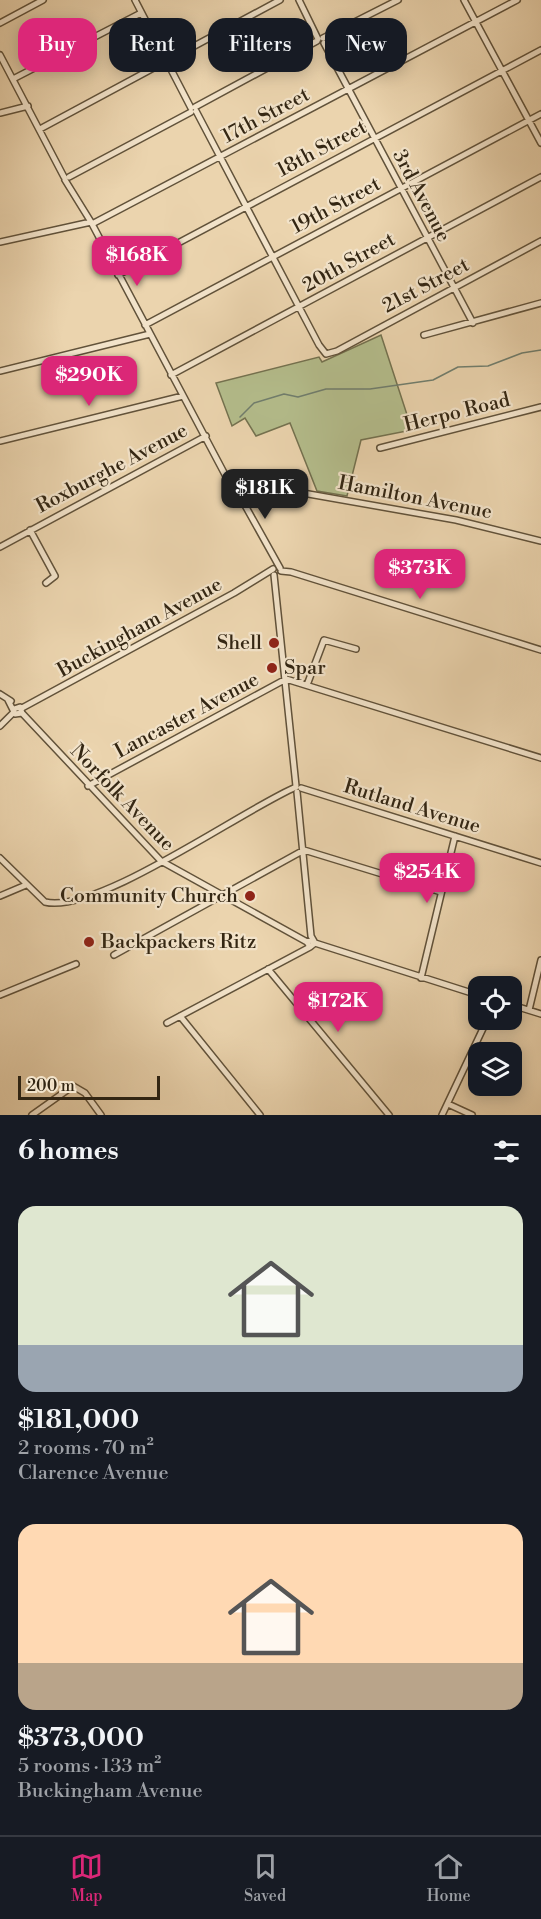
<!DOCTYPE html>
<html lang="en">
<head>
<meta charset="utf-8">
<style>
  :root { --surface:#171b24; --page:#242831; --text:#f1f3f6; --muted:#9ea1a6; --line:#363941; --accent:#db2777 }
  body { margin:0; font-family:"Libre Bodoni",serif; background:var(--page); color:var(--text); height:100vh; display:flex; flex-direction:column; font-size:22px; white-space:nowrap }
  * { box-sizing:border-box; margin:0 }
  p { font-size:20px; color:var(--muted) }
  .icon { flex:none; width:33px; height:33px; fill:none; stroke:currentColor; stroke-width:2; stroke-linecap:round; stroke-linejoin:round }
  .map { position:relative; height:1115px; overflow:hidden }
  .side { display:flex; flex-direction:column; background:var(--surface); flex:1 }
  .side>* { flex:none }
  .guide { position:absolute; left:18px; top:18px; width:506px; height:54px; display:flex; gap:12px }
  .controls { position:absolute; left:468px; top:976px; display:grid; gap:12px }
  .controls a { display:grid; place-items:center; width:54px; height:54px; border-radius:12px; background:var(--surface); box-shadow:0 3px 15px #0003; font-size:30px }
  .scale { position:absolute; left:18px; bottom:15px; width:142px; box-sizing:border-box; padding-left:6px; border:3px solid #332613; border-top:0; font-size:16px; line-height:21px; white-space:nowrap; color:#332613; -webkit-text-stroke:4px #f2e3ca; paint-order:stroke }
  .price { position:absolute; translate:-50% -51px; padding:0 14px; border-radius:12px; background:var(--accent); color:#fff; font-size:20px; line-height:39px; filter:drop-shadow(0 2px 3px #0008) }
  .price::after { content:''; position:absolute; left:50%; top:36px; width:18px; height:14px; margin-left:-9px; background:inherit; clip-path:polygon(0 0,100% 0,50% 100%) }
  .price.on { background:#222; color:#fff }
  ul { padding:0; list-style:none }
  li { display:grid; align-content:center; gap:12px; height:318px; padding:0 18px }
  li span { display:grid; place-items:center; height:186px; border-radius:18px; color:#555 }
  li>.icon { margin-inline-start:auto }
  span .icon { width:108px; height:108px; fill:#fffc; stroke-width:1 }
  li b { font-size:26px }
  h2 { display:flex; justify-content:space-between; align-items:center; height:72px; padding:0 18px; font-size:26px }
  .tag { padding:0 21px; border-radius:18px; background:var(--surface); box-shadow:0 3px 15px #0003; font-size:21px; line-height:54px }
  .tag.on { background:var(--accent); color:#fff }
  .menu { display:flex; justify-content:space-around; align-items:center; height:84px; border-top:2px solid var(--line); background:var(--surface); font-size:16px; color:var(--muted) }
  .menu a { display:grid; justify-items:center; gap:3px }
  .menu .on { color:var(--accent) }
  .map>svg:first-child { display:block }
</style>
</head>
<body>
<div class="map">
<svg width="541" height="1115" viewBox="0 0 541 1115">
  <rect width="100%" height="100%" fill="#ebd4ae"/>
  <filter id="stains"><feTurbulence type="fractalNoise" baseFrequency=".00333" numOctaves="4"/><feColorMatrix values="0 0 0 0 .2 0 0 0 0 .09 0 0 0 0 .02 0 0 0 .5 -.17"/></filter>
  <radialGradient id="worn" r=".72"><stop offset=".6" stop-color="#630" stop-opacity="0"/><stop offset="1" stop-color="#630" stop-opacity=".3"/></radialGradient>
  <!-- green -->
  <path fill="#b4bd8c" stroke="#747250" stroke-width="1.5" d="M381,335L412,430L361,440L347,496L317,491L290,423L256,436L245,418L232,426L216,383L319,357L322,362Z"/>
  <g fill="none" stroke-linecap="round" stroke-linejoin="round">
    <!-- stream -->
    <path stroke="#707e6e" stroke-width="1.5" d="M240,417L254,403L284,394L298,397L326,389H370L433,380L458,367L488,366L522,353L541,350"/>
    <defs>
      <path id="minor" d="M135,0L191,108
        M299,0L318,39
        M464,0L541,143
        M0,23L43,0
        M323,38L398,0
        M324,43L473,323
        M0,55L64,177
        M13,79L141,13
        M195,107L317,41
        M196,111L319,345L326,354L337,351L541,241
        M0,113L28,106
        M40,129L280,0
        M69,177L191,112
        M65,180L91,222L230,484L237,493
        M92,224L517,0
        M0,242L91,222
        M118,275L541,50
        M145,325L541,114
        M424,335L541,303
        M0,371L150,334
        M171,375L541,177
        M0,441L183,396
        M380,448L541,407
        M230,477L235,481L456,520L541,541
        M237,491L280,568
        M30,530L55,576L46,583
        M0,547L206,436
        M281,571L291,572L541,650
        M274,575L296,786
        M307,685L324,640L356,649
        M0,694L11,701
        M8,700L15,714L22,713L20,707L14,709
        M22,708L234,593L273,569
        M22,713L161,861L307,942
        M0,726L14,712
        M88,786L286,679L541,758
        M301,788L541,863
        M297,792L311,936L315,943L310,947L307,942L311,940
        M0,858L45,902C96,915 242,810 296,787
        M0,896L26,885
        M315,943L478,995
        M114,955L304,850L441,892
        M268,969L389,1115
        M421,978L455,836
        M0,995L76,964
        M512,1005L541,1014
        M529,1010L541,960
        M180,1016L260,1115
        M167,1023L310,947
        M448,1104L472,1115
        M32,1115L73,1086L85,1093L101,1115
        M442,1115L487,1020"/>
    </defs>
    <!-- minor casing -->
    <use href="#minor" stroke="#61523a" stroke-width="8"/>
    <!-- minor -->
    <use href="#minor" stroke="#f2e3ca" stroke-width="5"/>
  </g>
  <!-- markers -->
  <g fill="#8f2418" stroke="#f2e3ca" stroke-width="2">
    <circle cx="274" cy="643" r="6"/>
    <circle cx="272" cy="668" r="6"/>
    <circle cx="250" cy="896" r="6"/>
    <circle cx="89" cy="942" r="6"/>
  </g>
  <g text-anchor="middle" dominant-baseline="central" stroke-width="4.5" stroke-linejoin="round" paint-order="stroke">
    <!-- street labels -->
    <g font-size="20" fill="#332613" stroke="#f2e3ca">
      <text transform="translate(266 116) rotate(-28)">17th Street</text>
      <text transform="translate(322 149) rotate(-28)">18th Street</text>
      <text transform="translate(421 196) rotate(62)">3rd Avenue</text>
      <text transform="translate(336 206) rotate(-28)">19th Street</text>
      <text transform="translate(349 263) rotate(-29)">20th Street</text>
      <text transform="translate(426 286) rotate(-28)">21st Street</text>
      <text transform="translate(457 413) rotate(-14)">Herpo Road</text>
      <text transform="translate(112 469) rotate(-28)">Roxburghe Avenue</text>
      <text transform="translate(415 498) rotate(11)">Hamilton Avenue</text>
      <text transform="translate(140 628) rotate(-29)">Buckingham Avenue</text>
      <text transform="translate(187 716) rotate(-28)">Lancaster Avenue</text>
      <text transform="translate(122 798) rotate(46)">Norfolk Avenue</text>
      <text transform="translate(412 807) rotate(17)">Rutland Avenue</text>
    </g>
    <!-- poi labels -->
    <g font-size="20" fill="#332613" stroke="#f2e3ca" text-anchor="end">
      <text x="262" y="643">Shell</text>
      <text x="284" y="668" text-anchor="start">Spar</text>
      <text x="238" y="896">Community Church</text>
      <text x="101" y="942" text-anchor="start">Backpackers Ritz</text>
    </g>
  </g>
  <rect width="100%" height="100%" filter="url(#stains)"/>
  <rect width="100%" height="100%" fill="url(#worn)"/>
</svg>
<div class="controls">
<a><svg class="icon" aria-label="locate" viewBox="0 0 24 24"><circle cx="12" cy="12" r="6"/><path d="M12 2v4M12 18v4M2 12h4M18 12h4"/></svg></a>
<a><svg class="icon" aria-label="layers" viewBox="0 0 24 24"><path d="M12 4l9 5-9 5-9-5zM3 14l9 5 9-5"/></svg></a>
</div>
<div class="scale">200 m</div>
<b class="price" style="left:137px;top:287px">$168K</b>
<b class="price" style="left:89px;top:407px">$290K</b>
<b class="price on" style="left:265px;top:520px">$181K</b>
<b class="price" style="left:420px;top:600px">$373K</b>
<b class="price" style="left:427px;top:904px">$254K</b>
<b class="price" style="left:338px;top:1033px">$172K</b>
<div class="guide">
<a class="tag on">Buy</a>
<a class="tag">Rent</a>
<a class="tag">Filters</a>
<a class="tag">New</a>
</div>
</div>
<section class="side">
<h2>6 homes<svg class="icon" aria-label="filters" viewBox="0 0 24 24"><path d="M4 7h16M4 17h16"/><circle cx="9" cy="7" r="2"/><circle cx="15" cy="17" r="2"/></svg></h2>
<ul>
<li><span style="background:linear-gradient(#dfe7d0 75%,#9aa5b1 0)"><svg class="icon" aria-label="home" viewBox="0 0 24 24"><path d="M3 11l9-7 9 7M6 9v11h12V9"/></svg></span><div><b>$181,000</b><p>2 rooms · 70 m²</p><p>Clarence Avenue</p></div></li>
<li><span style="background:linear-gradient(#ffd9b3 75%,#b9a48a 0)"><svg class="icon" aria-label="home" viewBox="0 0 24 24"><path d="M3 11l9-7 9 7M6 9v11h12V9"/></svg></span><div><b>$373,000</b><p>5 rooms · 133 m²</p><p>Buckingham Avenue</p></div></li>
</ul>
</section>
<nav class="menu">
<a class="on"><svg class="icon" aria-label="map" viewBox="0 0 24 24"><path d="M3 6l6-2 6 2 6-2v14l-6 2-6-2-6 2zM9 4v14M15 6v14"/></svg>Map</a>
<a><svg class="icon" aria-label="saved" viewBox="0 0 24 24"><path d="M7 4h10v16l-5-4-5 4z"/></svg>Saved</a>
<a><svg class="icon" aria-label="home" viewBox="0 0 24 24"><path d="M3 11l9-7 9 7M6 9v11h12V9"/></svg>Home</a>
</nav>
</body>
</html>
